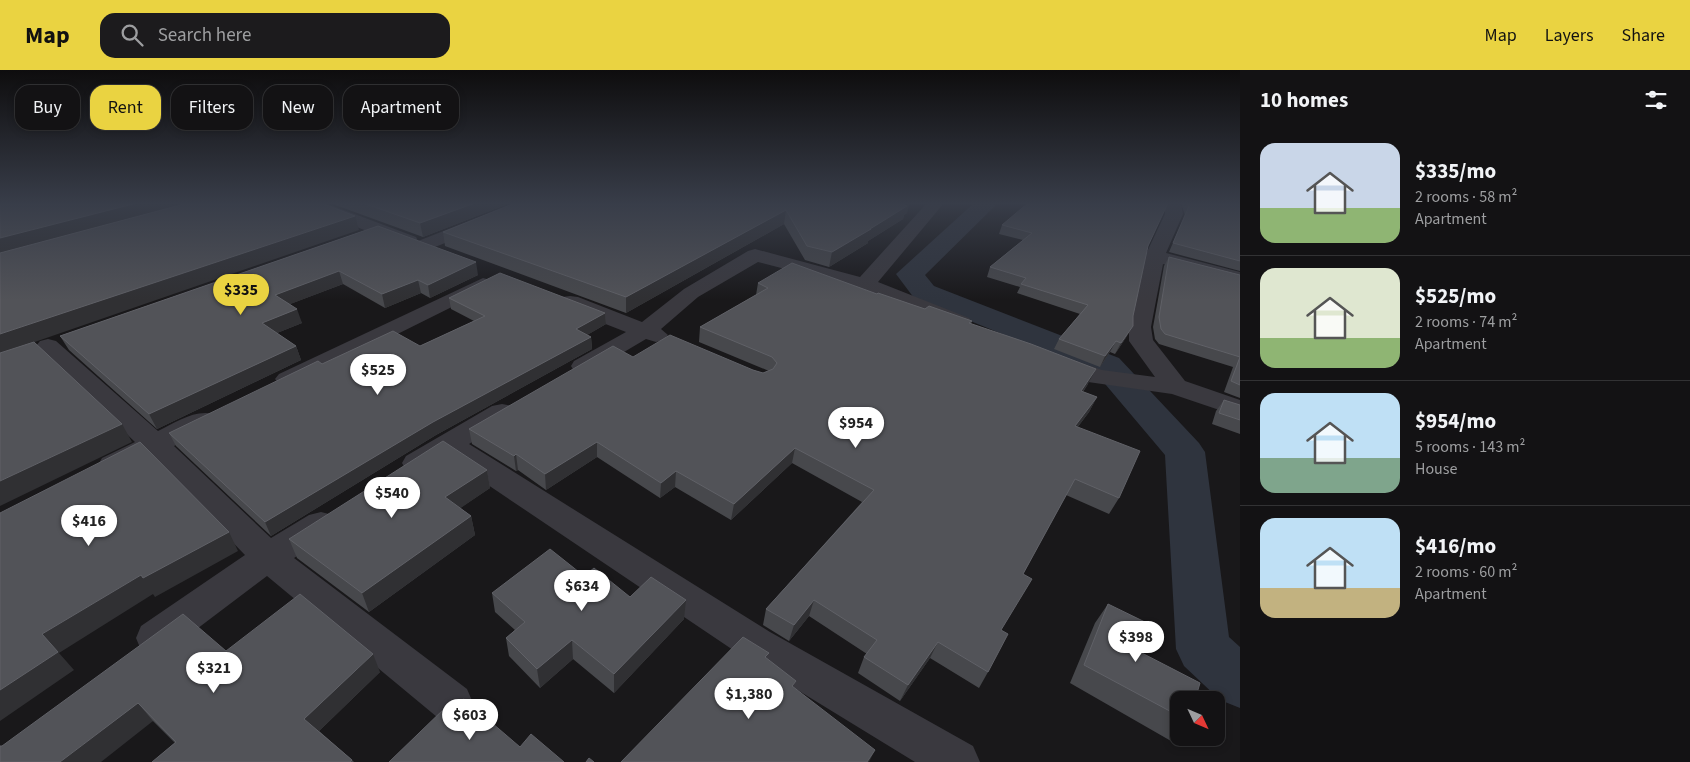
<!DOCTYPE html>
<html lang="en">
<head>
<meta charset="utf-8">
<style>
  :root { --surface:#131214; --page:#1c1b1d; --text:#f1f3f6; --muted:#9d9ea0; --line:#323234; --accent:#ead341 }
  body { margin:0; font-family:"Source Sans 3",sans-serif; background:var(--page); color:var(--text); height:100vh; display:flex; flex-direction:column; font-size:19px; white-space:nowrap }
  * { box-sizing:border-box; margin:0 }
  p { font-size:16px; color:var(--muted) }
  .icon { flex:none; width:28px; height:28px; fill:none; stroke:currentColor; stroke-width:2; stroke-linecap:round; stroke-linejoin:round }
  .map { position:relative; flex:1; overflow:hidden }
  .drawer { display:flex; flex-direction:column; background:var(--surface); width:450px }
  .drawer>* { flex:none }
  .banner { position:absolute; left:15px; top:15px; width:475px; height:45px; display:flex; gap:10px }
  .needle { width:32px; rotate:134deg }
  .buttons { position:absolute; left:1170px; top:621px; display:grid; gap:10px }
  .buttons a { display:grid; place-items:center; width:55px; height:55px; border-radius:10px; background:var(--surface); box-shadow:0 2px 8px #0003,0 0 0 1px var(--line); font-size:25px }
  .price { position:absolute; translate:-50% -42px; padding:0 11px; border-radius:18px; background:#fff; color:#222; font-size:16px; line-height:32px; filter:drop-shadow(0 1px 2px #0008) }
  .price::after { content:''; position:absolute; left:50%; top:30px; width:15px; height:11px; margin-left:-8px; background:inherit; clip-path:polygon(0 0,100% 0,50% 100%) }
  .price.on { background:var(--accent); color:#111 }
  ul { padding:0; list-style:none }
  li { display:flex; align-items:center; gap:15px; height:125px; padding:0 20px }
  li+li { border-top:1px solid var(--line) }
  li span { display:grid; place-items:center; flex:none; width:140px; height:100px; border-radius:15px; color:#555 }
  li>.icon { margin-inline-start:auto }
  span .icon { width:60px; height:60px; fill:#fffc; stroke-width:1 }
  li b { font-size:21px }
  h2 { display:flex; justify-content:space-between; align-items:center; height:60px; padding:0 20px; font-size:21px }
  .pill { padding:0 18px; border-radius:15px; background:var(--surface); box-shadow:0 2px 8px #0003,0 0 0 1px var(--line); font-size:18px; line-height:45px }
  .pill.on { background:var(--accent); color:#111 }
  header { display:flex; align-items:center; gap:30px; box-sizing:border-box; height:70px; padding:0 25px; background:var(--accent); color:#111 }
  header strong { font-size:24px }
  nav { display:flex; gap:28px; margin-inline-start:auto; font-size:18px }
  .search { width:350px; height:45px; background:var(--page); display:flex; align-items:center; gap:12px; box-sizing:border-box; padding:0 18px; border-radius:15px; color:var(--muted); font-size:19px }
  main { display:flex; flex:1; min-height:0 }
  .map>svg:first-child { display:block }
</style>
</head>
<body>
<header>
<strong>Map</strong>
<div class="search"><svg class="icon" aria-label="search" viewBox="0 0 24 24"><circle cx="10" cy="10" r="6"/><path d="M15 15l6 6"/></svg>Search here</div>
<nav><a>Map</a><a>Layers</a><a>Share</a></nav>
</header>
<main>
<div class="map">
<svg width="1240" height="692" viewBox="0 0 1240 692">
  <rect width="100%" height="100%" fill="#19181a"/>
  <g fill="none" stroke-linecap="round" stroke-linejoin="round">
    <!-- canal -->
    <path fill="#2f343e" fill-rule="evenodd" d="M974,133H998L925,205L934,216L1119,288L1199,373L1205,382L1229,567L1240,577V638L1220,630L1184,596L1176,579L1165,385L1095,302L914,228L896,204Z"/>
    <!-- street -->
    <path fill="#3a393f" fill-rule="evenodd" d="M302,133H325L416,167L418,171L515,133H537L535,136L423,182L416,180L414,175H402L304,136Z
      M927,133H944L878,212L969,248L972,253L969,258L961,260L953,258L858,218L758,192L698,227L661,259L668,265L664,270L656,272L646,269L592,301L583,303L574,301L571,296L574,291L626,262L562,237L559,232L562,227L570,226L578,227L642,252L684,219L748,181L755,179L860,207Z
      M1165,133H1181L1183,144L1166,183L1240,202V214L1163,194L1151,257L1153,270L1185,311L1240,330V347L1172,324L1088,312L1050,297L1047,292L1050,287L1059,285L1102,300L1155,307L1129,271V257L1145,186L1165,144Z
      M483,208L490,210L493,214L490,218L297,314L288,317L279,314L275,309L279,304Z
      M48,269L56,271L158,361C175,353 194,339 214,344L218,350L214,356L174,376L271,468L309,445L321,442L333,445L338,454L333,463L294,488L467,619L473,633L467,647L452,653L437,647L267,506L169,580L155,585L141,580L136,568L141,556L245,485L151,388C135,396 121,407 102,402L98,395L102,388L135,372L40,281L36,276L40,271Z
      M502,334L512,336L516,342L512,348L469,374L770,562L973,676L980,692H915L742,586L448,388C434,396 423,405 406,400L402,393L406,386L492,336Z"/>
  </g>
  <!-- wall -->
  <path fill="#47484c" d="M330,133H510L423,167Z
    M515,133L907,143L904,145L903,149L868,171V173L829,197L805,190L784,154L626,243L445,176L443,162Z
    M1181,133H1240V201L1169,182L1185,145Z
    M1002,155L1148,176L1127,266L1115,284L1110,282L1100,297L1054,279L1059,269L1080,244L1017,223L1020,217L987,207L990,197L1023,170L999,164Z
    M378,156L478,205L430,228L421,223L385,238L343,214L290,234L302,253L277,263L296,276L301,290L157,359L69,280L60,266Z
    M1169,187L1240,205V328L1224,322L1233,297L1159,274L1155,269L1153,257L1164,196Z
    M758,213L877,224L971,254L1088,314L1083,322L1097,327L1089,342L1077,358L1119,428L1109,444L1066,425L1023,504L1001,560L988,602L979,618L930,588L900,631L858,603L864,587L867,584L809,546L789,571L763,555L766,539L862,432L792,393L731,450L675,417L660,428L597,387L546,420L518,400L516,401L472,374L469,359L633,287L753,300L763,303L769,301L699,272L700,257L756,225Z
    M449,228L605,243L606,254L587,265L591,267L592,279L436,365L271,466L176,376L169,363L322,294L420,276L474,251L451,239Z
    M1224,330L1240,335V364L1212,354L1216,341Z
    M487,400L490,418L460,438L471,446L475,465L369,542L297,488L289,469Z
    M584,506L630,527L684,549L614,623L573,589L540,618L509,586L506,568L515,560L495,542L492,523Z
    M1108,534L1138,581L1179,630V664L1171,671L1070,613L1095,553Z
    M226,581L380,602L319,661L352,690L354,692H152L175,673L153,651L2,676Z"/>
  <!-- shaded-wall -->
  <path fill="#303033" d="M137,133H192L0,184V168Z
    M475,133H510L423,167L420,153Z
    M906,133H910L907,143L904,145L903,149L868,171V173L829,197L832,182L870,159Z
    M786,140L784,154L626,243V227Z
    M355,146L359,160L0,284V264Z
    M476,192L478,205L430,228L428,215Z
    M339,201L343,214L280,238L275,225Z
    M418,210L421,223L385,238L382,224Z
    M297,239L302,253L267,267L262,253Z
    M605,243L606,254L577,271L576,259Z
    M1133,256L1127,266L1115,284L1121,273Z
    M591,267L592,279L436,365L271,466L265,452L433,352Z
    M1116,271L1110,282L1100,297L1105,286Z
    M296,276L301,290L157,359L149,344Z
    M1096,299L1088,314L1073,336L1081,321Z
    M1097,327L1089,342L1066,372L1075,356Z
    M122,354L132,372L0,436V411Z
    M597,372V387L546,420L545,404Z
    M795,378L792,393L731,450L734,434Z
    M516,384L518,400L516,401L514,386Z
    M487,400L490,418L449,446L445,427Z
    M676,401L675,417L660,428L661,413Z
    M471,446L475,465L369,542L362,523Z
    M229,462L238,481L155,527L153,524L59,583L74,600L0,651V620L42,564L141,505Z
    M686,530L684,549L614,623V604Z
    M814,530L809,546L789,571L794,555Z
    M572,570L573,589L540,618L537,599Z
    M938,572L930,588L900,631L908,615Z
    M373,584L380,602L314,666L304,649Z
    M138,633L153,651L101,692H60Z
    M875,680L869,692H867Z"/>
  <!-- building -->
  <path fill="#525358" stroke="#606167" d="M0,133H137L0,168Z
    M188,133H321L355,146L0,264V183Z
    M363,133H475L420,153Z
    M515,133H906L903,135L907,136L870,159H871L832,182L807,176L786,140L626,227L443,162Z
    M1028,133H1167V135L1148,176L1133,246V256L1121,273L1116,271L1105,286L1059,269L1088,235L1021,214L1026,208L990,197L1032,163L1002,155Z
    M1188,133H1240V191L1173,173L1189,136Z
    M378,156L476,192L428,215L418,210L382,224L339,201L275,225L297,239L262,253L296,276L149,344L60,266Z
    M1169,187L1240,205V287L1165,264L1161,259L1159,247Z
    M792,193L877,224L878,223L925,239L929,236L972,251L969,253L1031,274L1096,299L1081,321L1097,327L1075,356L1140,381L1119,428L1075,409L1023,504L1032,509L1001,560L1008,564L988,602L938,572L908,615L864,587L877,570L814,530L794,555L766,539L874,420L795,378L734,434L676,401L661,413L597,372L545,404L516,384L514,386L469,359L613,276L633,287L670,265L753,300L763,303L773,299L777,293L772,287L700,257L768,218L758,213Z
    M500,203L605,243L576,259L591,267L433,352L265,452L169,363L318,291L322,294L393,261L420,276L485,246L449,228Z
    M34,272L122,354L0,411V283Z
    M1240,287V315L1231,311Z
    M1224,330L1240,335V350L1219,343Z
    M443,371L487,400L445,427L471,446L362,523L289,469Z
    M140,372L229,462L143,508L141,505L42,564L58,582L0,620V443Z
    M550,479L584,506L594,498L630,527L651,507L686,530L614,604L572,570L537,599L506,568L525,552L492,523Z
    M300,524L373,584L304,649L352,690L350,692H152L176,672L138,633L60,692H0V676H2L183,544L226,581Z
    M1108,534L1147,553L1138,581L1200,613L1195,630H1179V646L1084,595Z
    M743,567L769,583L765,587L796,611L792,616L875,680L867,692H621Z
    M464,629L520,677L531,664L564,692H389L447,636Z
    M589,688L594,692H586Z"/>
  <!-- sky -->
  <linearGradient id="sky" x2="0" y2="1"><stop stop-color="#0e0d0e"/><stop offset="0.58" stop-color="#383d49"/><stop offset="1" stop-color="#383d49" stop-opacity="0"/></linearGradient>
  <rect width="1240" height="230" fill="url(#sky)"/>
</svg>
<div class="buttons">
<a><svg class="needle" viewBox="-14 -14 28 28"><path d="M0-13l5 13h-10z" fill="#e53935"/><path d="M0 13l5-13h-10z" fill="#9d9ea0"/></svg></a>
</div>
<b class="price on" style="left:241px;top:246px">$335</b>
<b class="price" style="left:378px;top:326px">$525</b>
<b class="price" style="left:856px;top:379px">$954</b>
<b class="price" style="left:392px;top:449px">$540</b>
<b class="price" style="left:89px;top:477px">$416</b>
<b class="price" style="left:582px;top:542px">$634</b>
<b class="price" style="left:1136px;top:593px">$398</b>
<b class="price" style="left:214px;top:624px">$321</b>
<b class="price" style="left:749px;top:650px">$1,380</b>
<b class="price" style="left:470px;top:671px">$603</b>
<div class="banner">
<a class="pill">Buy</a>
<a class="pill on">Rent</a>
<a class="pill">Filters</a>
<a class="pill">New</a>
<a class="pill">Apartment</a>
</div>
</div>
<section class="drawer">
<h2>10 homes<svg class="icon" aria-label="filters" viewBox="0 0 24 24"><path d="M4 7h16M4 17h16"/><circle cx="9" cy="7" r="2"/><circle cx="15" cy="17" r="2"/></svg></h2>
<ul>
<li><span style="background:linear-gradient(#c9d6e8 65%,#8fb573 0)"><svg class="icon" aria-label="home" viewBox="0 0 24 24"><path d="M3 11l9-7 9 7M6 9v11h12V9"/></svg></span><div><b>$335/mo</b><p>2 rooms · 58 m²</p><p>Apartment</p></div></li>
<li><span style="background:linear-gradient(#dfe7d0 70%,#8fb573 0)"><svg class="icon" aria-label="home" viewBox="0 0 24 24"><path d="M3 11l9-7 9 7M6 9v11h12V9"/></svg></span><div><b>$525/mo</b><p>2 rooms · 74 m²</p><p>Apartment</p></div></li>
<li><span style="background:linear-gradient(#bfe0f5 65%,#7fa58c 0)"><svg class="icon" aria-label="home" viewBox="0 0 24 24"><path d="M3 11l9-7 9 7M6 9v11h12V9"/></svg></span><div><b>$954/mo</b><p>5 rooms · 143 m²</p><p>House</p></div></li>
<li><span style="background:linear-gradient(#bfe0f5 70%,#c2b280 0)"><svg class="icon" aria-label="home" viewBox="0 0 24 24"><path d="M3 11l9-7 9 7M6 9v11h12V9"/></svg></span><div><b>$416/mo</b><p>2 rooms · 60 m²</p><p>Apartment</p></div></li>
</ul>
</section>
</main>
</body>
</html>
